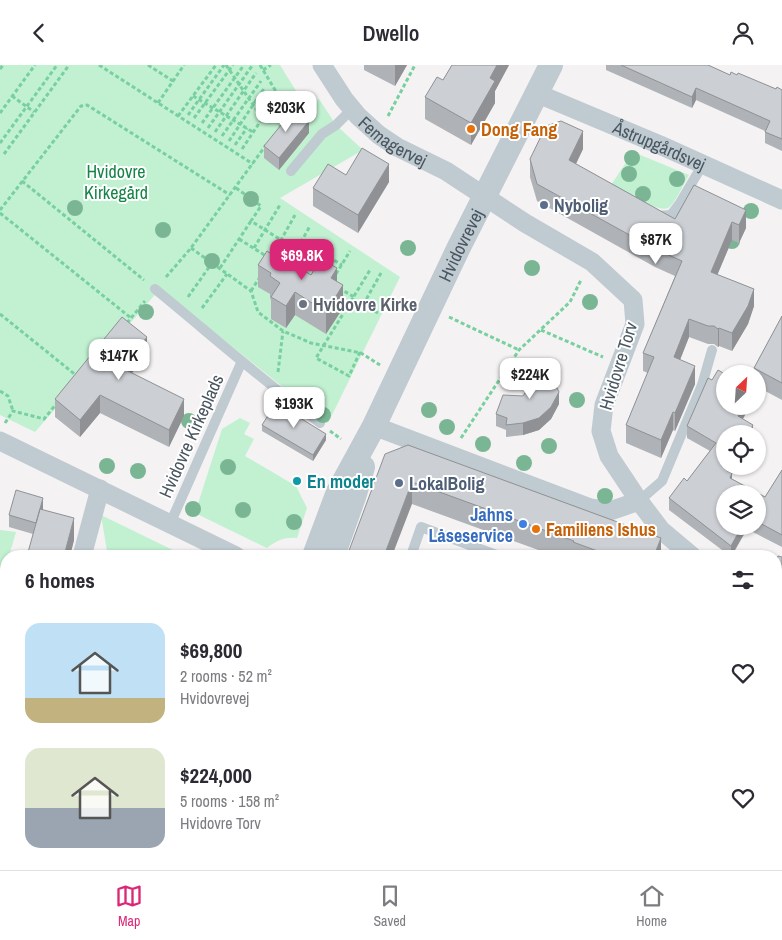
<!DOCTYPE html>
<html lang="en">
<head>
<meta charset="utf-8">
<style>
  :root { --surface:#fff; --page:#f2f2f3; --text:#2b2b33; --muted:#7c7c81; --line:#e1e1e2; --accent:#db2777 }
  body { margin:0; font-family:"Archivo Narrow",sans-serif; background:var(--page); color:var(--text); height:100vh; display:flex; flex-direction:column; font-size:19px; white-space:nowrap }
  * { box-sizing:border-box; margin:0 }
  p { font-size:16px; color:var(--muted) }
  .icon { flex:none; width:28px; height:28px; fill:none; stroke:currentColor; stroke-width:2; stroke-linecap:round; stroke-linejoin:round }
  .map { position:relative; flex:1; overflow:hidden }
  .sheet { position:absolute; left:0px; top:485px; width:782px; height:320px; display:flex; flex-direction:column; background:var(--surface); border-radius:20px 20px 0 0; box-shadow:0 1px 4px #0004 }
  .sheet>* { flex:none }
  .needle { width:32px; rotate:25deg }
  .controls { position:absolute; left:716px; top:300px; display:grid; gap:10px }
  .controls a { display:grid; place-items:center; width:50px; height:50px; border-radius:50%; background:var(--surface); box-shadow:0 1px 4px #0004; font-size:25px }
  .price { position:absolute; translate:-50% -42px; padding:0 11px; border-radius:10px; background:#fff; color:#222; font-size:16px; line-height:32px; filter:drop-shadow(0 1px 2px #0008) }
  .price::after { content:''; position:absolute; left:50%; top:30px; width:15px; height:11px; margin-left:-8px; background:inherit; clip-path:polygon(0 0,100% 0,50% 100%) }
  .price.current { background:var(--accent); color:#fff }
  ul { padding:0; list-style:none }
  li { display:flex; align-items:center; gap:15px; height:125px; padding:0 25px }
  li span { display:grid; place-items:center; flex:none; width:140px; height:100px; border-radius:15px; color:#555 }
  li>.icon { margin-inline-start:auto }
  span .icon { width:60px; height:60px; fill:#fffc; stroke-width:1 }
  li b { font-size:21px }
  h2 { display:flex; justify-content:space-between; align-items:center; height:60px; padding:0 25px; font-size:21px }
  header { display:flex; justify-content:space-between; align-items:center; height:65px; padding:0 25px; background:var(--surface); font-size:22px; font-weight:600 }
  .tabs { display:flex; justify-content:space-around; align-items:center; height:70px; border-top:1px solid var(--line); background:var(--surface); font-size:14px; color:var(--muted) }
  .tabs a { display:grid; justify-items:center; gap:2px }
  .tabs .current { color:var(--accent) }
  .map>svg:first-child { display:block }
</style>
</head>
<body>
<header><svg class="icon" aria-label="back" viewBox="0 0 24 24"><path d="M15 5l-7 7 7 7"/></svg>Dwello<svg class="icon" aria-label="person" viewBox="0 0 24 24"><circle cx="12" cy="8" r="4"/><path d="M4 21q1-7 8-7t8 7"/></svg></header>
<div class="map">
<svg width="782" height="805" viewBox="0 0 782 805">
  <rect width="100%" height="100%" fill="#f4f2f2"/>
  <!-- green -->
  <path fill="#c1f1d1" d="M0,0H280L306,42L319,34L336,60L363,85L280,133L400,212L328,358L160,224L35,367L0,350Z
    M633,87L689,110C684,118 675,139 668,143C657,148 622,125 611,120Z
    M240,353L250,358L244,369L254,374L245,391L296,421L307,443L297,473C285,472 277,475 267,483L195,448L222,364Z
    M101,450L183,490V491H106L107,486Z
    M0,465L16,467L9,491H6V502L0,526Z
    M368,799H453L452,805H366Z
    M558,799H636V805H558Z"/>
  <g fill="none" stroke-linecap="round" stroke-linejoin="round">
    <!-- path -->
    <path stroke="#78d0a0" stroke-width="3" stroke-dasharray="4 2.5" stroke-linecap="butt" d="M99,0L253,99
      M148,0L173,16
      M226,0L262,53
      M260,0L289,48L280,61
      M0,4L3,0
      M263,5L271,0
      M12,31L34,47
      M193,31L253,67
      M158,38L184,0
      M258,47L269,29
      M0,48L35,0
      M188,50L224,0
      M178,51L216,0
      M388,51L415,0
      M194,53L233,0
      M202,58L244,0
      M208,63L252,1
      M215,67L256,8
      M222,71L261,16
      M229,76L265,22
      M0,78L57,0
      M235,80L247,63
      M242,84L274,36
      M4,89L69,0
      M22,116L144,215
      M236,123L261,141L251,156L281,175
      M0,145L81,41L87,40L230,130
      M0,148L131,253
      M239,174L266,191
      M301,175L342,200
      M191,183L251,226L258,247L283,266L311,278L361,288L380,300
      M254,183L280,140
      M271,193L295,150
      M288,200L310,161
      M220,203L251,156
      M307,203L317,185
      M303,208L307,203L315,208
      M336,209L350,186
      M166,212L191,183L266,80
      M339,223L354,232
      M251,226L260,212
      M188,232L212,198
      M352,234L363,240L381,208
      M363,240L378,248
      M202,243L227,209
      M0,249L77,311
      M449,252L519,285
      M127,258L145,236
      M541,265L603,292
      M360,287L349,311L316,293L370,205
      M278,307L283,266
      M0,326L8,331L13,346
      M5,358L13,346L44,354L57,338
      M330,366L341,374
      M461,373L519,285L570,237L581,215
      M106,805L108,799"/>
    <!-- service -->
    <path stroke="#bfcad1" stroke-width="10" d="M291,106L322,69L336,60L352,44
      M657,151L671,150L680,138L703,99
      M155,224C210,269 263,316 320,358
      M639,436L662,416L702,320L712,285
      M170,459L242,296
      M411,491L421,462L499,491
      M58,799L64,805
      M340,805L341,799
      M530,805L531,799"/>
    <!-- minor -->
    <g stroke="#bfcad1" stroke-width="19">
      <path id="s1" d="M322,0L344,34L358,51L379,70L397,82L446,106L525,158L592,197L633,235L635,259L604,340L601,366L609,391L639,436L661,465L692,491"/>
      <path id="s2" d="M536,28L660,80L782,135"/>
      <path d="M374,361L590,443L610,446L639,436"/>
      <path d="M0,376L236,491"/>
      <path d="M82,491L100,424"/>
      <path d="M776,582H782"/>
      <path d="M0,805L6,782"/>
      <path d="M734,805L735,799"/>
    </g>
    <!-- tertiary -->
    <g stroke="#bfcad1" stroke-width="24">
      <path id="s3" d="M314,491L338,427L374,361L458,184L551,0"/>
      <path d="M333,491L354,432L363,402"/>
      <path d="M222,805L223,799"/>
      <path d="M242,805L243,799"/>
    </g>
  </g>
  <!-- trees -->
  <g fill="#7ab694">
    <circle cx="632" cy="93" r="8"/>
    <circle cx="629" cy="109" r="8"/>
    <circle cx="677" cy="114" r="8"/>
    <circle cx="643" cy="129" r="8"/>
    <circle cx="251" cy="134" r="8"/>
    <circle cx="75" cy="143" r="8"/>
    <circle cx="751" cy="146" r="8"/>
    <circle cx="163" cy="165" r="8"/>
    <circle cx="732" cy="176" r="8"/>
    <circle cx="408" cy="183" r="8"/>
    <circle cx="212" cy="196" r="8"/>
    <circle cx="532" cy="203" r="8"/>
    <circle cx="590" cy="237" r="8"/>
    <circle cx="146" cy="247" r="8"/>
    <circle cx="577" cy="335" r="8"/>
    <circle cx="429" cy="345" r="8"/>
    <circle cx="323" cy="350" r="8"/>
    <circle cx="189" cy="356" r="8"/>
    <circle cx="447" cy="362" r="8"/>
    <circle cx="483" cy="379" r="8"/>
    <circle cx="549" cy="381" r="8"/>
    <circle cx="524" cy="398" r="8"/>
    <circle cx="107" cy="401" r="8"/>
    <circle cx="228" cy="402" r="8"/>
    <circle cx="138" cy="406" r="8"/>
    <circle cx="605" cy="431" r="8"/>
    <circle cx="193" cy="444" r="8"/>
    <circle cx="243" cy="445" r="8"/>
    <circle cx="294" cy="457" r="8"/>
  </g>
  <!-- wall -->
  <path fill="#afb2b6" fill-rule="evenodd" d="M364,0H407L395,21L364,5Z
    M452,0H509L495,26V38L471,80L425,54V32L443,15Z
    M606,0H708L730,10H737L776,24L782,25V86L765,78V66L696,35L692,43L606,5Z
    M309,68L279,105L264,93V81Z
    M583,84L576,99L675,154L694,120L746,163L739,178L732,175L717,210L754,241L748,259L732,286L719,281L718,282L714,279H708L689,272L680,295L695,319L675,366L673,365L661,393L626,378V360L648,308L643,306V288L675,211L655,202L537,136L530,112V94Z
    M346,110L389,117L358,168L313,141V123Z
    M280,194L311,210L337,217L343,243L326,269L295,250L286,263L271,254V235L270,233V229L258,222V200Z
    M782,251V335L758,322V309H754V303Z
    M147,289L132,308L184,351L169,382L100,348L80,372L55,352V334Z
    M559,339L551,354L539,365L523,370L506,372V365L496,361V349Z
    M725,341H750L742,354L753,369L725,401H736L732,409V414L765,432L782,405V482L747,464L732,491H730L669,445V433L687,416L710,386L687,373V361ZM758,429V461H725Z
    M262,360L326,375L313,396L262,366Z
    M408,380L661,491H555L412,439Z
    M43,445L74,475L70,491H27L33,469L9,462V450Z
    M782,492V536L776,535V498Z
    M782,629V705H776V667Z
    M782,768V805H748V799H776Z"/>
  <!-- shaded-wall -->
  <path fill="#8f9194" d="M395,0H407L395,21Z
    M497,0H509L495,26V38L471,80V58L490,13Z
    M696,23V35L692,43V32Z
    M309,56V68L279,105V93Z
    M583,66V84L569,113V95Z
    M389,99V117L358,168V150Z
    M746,145V163L739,178V160Z
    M732,157V175L711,225V207Z
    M337,203V226L331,213Z
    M343,220V243L326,269V247Z
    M754,224V241L748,259L732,286V268Z
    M295,227V250L286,263V241Z
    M689,254V272L674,310V292Z
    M719,263V281L718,282V264Z
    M147,272V289L122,320V303Z
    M695,301V319L675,366V348Z
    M559,327V339L551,354L539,365L523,370V358Z
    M100,330V348L80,372V355Z
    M184,334V351L169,382V365Z
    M743,341H750L738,363V351Z
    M673,347V365L661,393V375Z
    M753,360V369H748Z
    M326,369V375L313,396V390Z
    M730,401H736L732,409V419L727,406Z
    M412,417V439L392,491H384Z
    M43,433V445L36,458Z
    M74,453V475L70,491H64Z
    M742,461H747V464L731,491V481Z
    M661,473V491H654Z
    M6,711V733L0,757V735Z
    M168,799H173L171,805H167Z
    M322,799H327L326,805H320Z
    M513,799H517L516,805H512Z"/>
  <!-- building -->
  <path fill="#cccfd4" stroke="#8f9194" d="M452,0H497L490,13L495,16L471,58L425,32L437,12L443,15Z
    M621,0H708L730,10L731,7L737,10L738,8L776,24L777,22L782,25V74L765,67L770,56L696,23L692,32Z
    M294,44L309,56L279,93L264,81Z
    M561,56L583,66L569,95L675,154L694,120L746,145L739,160L732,157L711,207L754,224L748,241L732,268L719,263L718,264L714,261H708L689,254L674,292L695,301L675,348L673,347L661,375L626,360L654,292L643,288L682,196L655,184L537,119L530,94L546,61Z
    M362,83L389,99L358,150L313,123L328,99L346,110Z
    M267,186L280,194L282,191L311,210L321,194L337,203L331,213L343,220L326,247L295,227L286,241L271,232L280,218L270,211L271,208L258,200Z
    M782,251V318L754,303Z
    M122,252L147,272L122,303L184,334L169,365L100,330L80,355L55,334Z
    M545,298L559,327L551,342L539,353L523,358L506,360L507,353L496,349L503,330L523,331Z
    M718,305L725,309V341H743L738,351L753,360L748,369H725V401H730L727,406L732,408L730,413L765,432L782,405V470L758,457V429H725V461H742L731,481L669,433L684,413L687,416L716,378L687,361L708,313L712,315Z
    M276,338L326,369L313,390L262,360Z
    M408,380L661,473L654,491H611L573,477L574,476L412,417L384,491H347L385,389Z
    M16,425L43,433L36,458L9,450Z
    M40,444L74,453L64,491H27Z
    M778,491L782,492V525L776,523V498Z
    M6,572V711L0,735V596Z
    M782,629V689H776V667Z
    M776,766L782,768V804L775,802L773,805H757L758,799H776Z
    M131,799H168L167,805H130Z
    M286,799H322L320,805H284Z
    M477,799H513L512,805H476Z
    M668,799H703L704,805H668Z"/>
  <!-- markers -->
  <g fill="#e8710a" stroke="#fff" stroke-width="2">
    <circle cx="471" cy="64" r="5"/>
    <circle cx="536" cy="464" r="5"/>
  </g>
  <g fill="#5c6f8a" stroke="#fff" stroke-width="2">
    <circle cx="544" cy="140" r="5"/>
    <circle cx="399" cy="418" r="5"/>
  </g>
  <circle fill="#6b7280" stroke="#fff" stroke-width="2" cx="303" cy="239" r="5"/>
  <circle fill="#0f9aa8" stroke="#fff" stroke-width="2" cx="297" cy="416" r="5"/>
  <circle fill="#3f7fe0" stroke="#fff" stroke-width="2" cx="523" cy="459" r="5"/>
  <g text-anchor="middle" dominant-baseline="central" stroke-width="4" stroke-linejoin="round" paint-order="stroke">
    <!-- food labels -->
    <g font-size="18" font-weight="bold" fill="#c56008" stroke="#fff" text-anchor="start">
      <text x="481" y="64">Dong Fang</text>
      <text x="546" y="464">Familiens Ishus</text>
    </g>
    <!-- street labels -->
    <g font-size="18" fill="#495660" stroke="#fff">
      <text stroke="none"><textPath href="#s1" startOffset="106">Femagervej</textPath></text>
      <text stroke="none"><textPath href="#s2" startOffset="134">Åstrupgårdsvej</textPath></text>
      <text stroke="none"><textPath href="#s3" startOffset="344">Hvidovrevej</textPath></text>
      <text transform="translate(618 301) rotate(-73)">Hvidovre Torv</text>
      <text transform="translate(191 371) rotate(-66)">Hvidovre Kirkeplads</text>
    </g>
    <!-- park labels -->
    <g font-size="18" fill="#168447" stroke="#fff">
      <text x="116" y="106">Hvidovre<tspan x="116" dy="21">Kirkegård</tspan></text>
    </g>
    <!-- service labels -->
    <g font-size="18" font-weight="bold" fill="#4e5e75" stroke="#fff" text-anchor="start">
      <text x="554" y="140">Nybolig</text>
      <text x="409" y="418">LokalBolig</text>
    </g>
    <!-- worship labels -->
    <g font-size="18" font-weight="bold" fill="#5b616d" stroke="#fff" text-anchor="start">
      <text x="313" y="239">Hvidovre Kirke</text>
    </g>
    <!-- culture labels -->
    <g font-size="18" font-weight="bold" fill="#0d838f" stroke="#fff" text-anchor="start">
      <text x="307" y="416">En moder</text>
    </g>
    <!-- shop labels -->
    <g font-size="18" font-weight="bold" fill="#366cbe" stroke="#fff" text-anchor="end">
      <text x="513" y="449">Jahns<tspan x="513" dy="21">Låseservice</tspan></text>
    </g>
  </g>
</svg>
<div class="controls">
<a><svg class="needle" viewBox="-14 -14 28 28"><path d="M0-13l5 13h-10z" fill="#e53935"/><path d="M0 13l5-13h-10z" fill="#7c7c81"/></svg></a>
<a><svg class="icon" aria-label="locate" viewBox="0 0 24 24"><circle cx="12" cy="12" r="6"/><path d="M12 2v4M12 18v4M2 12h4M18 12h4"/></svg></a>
<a><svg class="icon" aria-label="layers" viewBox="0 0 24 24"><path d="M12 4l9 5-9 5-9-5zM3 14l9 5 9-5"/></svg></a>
</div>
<b class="price" style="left:286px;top:68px">$203K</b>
<b class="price" style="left:656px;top:200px">$87K</b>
<b class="price current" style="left:302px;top:216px">$69.8K</b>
<b class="price" style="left:119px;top:316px">$147K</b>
<b class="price" style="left:530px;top:335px">$224K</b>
<b class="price" style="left:294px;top:364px">$193K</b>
<section class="sheet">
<h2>6 homes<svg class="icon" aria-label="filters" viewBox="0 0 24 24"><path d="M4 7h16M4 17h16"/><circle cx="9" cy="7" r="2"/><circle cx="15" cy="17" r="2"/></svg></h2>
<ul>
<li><span style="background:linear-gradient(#bfe0f5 75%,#c2b280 0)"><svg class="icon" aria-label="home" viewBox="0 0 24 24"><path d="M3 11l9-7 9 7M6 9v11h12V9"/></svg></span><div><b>$69,800</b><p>2 rooms · 52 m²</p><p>Hvidovrevej</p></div><svg class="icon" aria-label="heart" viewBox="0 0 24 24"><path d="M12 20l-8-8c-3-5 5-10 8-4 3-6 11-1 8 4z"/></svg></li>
<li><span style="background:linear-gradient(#dfe7d0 60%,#9aa5b1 0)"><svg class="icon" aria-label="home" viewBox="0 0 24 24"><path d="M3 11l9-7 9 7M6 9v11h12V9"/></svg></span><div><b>$224,000</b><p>5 rooms · 158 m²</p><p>Hvidovre Torv</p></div><svg class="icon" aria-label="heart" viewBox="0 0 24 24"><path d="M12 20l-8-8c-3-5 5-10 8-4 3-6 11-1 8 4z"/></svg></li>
</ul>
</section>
</div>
<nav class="tabs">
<a class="current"><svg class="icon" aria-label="map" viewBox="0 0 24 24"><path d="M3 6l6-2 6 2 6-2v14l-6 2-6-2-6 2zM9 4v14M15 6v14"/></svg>Map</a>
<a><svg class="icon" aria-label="saved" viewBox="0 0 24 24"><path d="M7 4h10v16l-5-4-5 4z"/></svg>Saved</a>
<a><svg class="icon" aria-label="home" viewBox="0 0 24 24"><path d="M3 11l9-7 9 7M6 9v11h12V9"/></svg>Home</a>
</nav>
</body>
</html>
